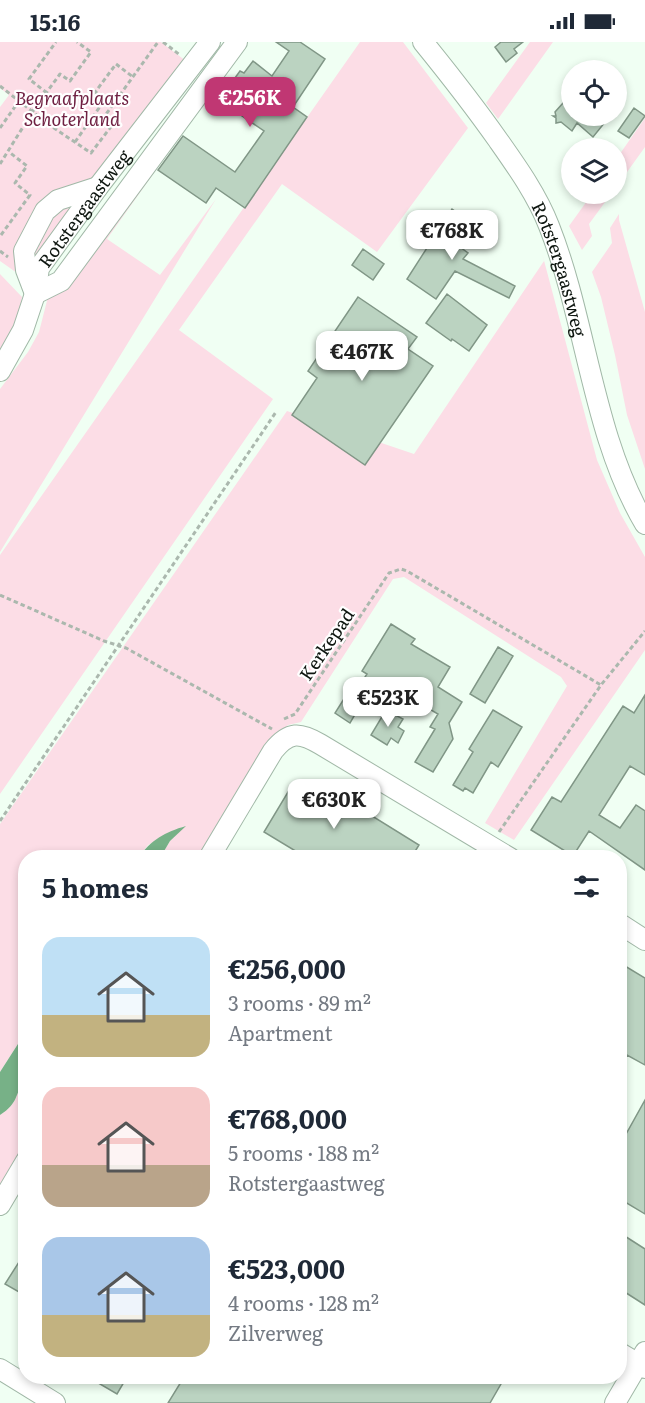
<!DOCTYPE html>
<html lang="en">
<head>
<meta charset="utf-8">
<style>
  :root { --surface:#fff; --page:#f6f6f7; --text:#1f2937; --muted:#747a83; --accent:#c03773 }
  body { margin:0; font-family:Literata,serif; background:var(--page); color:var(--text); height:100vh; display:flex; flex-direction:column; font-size:22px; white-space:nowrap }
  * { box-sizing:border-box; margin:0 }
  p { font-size:20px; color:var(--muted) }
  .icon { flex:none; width:33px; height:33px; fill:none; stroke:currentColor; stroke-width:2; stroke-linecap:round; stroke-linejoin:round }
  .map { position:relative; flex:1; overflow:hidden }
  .side { position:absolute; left:18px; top:808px; width:609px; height:534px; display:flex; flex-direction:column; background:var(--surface); border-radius:24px; box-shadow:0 3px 9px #0003 }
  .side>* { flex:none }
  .fabs { position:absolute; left:561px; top:18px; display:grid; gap:12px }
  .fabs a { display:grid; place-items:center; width:66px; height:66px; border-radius:50%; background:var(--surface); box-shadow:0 3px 9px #0003; font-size:30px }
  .price { position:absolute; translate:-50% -51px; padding:0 14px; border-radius:12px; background:#fff; color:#222; font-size:20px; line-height:39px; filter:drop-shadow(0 2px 3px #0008) }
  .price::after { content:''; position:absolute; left:50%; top:36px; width:18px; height:14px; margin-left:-9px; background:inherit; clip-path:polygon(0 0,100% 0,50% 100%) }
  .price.selected { background:var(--accent); color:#fff }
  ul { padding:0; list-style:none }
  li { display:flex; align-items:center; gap:18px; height:150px; padding:0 24px }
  li span { display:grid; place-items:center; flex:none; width:168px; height:120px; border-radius:18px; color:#555 }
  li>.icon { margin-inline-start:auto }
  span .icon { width:72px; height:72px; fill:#fffc; stroke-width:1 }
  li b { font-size:26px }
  h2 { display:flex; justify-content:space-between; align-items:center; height:72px; padding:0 24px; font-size:26px }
  .status { display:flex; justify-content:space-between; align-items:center; height:42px; padding:0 30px; background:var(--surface); direction:ltr }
  .status svg { height:16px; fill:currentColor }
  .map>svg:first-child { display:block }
</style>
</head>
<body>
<div class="status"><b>15:16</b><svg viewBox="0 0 49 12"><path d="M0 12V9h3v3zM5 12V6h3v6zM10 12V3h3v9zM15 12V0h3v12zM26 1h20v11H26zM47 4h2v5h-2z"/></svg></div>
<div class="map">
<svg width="645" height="1361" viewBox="0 0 645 1361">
  <rect width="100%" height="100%" fill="#f0fff3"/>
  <!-- green -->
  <path fill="#fcdde6" d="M0,0H161L186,19L27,238L0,219V65L9,53L0,46Z
    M226,0H247L107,197L160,233L216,157L0,510V347L28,310L39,290L49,251Z
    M360,0H403L468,86L377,210L282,142L179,288L273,357L0,752V513Z
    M530,0H553L498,77L486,61Z
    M645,76V105L617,144V116Z
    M592,152H611L589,182L592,194L582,208L569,184Z
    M619,172V178L645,270V427L627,373L615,313L601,255L592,230L612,201L610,186Z
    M542,211L597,418L620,471L645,515V608L514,798L485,781L567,644L561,635L404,535L393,537L301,680L288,683L274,696L262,713L198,816H160L170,799L184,784L148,803L138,816H26L25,991L0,1030V782L287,369L414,412L544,219Z
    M0,232L22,255L17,284L0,308Z
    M25,1038V1101L0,1143V1073C19,1061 14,1053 25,1038Z"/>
  <!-- water -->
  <path fill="#77b187" d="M186,784L170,799L160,816H138C151,798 165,790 186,784Z
    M25,991V1038C14,1053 19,1061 0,1073V1030Z"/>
  <!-- building -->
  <path fill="#bbd3c1" stroke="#809686" stroke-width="1.5" d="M276,0H300L325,17L293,65L307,75L245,166L216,146L206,161L158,128L183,94L235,130L264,89L219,58L240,29L244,31L253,19L272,34L289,9Z
    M501,0H523L514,7L517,11L506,20L495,5Z
    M572,51V74H610L593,95L577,81L572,89L561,80L556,81V76L553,74H556L555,70Z
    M634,66L645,74L629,96L618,89Z
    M452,167L473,182L460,201L462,203L460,205L468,211L463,217L515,244L509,256L455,229L436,257L407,237Z
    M363,207L384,222L373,238L352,223Z
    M447,252L487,283L469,309L452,297L451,299L426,281Z
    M358,255L417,295L408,307L433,324L365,423L292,373L317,336L308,329Z
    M391,582L415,597L411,602L450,625L438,645L462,660L449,681L453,697L433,730L415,720L435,687L430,685L438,672L387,642L370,670L360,664L350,681L335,671L347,652L352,655L367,632L362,629Z
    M498,605L513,614L485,661L470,652Z
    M645,653V733L630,724L599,773L620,786L636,763L645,769V828L589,789L573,814L531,788L552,755L561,760L623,664L634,671Z
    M386,668L403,677L398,685L404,689L398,701L391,696L387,703L371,693Z
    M493,668L522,685L498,725L491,720L473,751L465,746L463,749L453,743L473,710L469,707Z
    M294,740L334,764L340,754L419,803L411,816H307L264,790Z
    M620,921L645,936V1023L627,1013L620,1027Z
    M645,1058V1172L620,1157V1103Z
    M620,1191L645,1207V1263L620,1247Z
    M26,1209V1254L5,1242Z
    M88,1335H127L117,1352Z
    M184,1335H505L490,1361H168Z"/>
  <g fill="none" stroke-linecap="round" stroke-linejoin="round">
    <defs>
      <g id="minor">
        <path id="s1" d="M423,0C449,32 474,64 498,98C517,125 537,153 549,184C587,280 592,392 645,482"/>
        <path d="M34,249L26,228L24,209L45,169L58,158L98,145"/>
        <path d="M35,252L61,239L237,0"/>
        <path id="s2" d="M0,329L23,288L35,252L39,226L98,145L210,0"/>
        <path d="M209,816L273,709C289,689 300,690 320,702L510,816"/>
        <path d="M620,882L645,898"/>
        <path d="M0,1163L26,1119"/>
        <path d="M620,1311L645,1326"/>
        <path d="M0,1327L55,1361"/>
        <path d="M615,1361L645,1310"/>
      </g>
    </defs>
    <!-- minor casing -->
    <use href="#minor" stroke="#a1b8a7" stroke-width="22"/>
    <!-- path -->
    <path stroke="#abb8ae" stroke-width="3" stroke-dasharray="4.5 3" stroke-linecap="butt" d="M163,0L180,13
      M0,44L48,82L91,111L113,82L104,75L158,0
      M47,51L29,37L56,0
      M0,86L19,59
      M75,100L104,59L96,52V49L116,22L133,35
      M0,122L33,69L60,32L70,39L91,10L77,0
      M1,193L30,153L15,141L27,124L9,110
      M0,209L8,215
      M0,553L104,599L126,606L272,687
      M284,677L295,672L389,531L401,527L407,529L601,643
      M0,779L276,370
      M499,790L601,643L645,589"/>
    <!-- minor -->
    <use href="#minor" stroke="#fff" stroke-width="20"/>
  </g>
  <g text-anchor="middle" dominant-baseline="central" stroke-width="4.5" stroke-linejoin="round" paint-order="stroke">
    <!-- park labels -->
    <g font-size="18" font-style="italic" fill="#6f2042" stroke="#fff">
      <text x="72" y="55">Begraafplaats<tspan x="72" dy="21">Schoterland</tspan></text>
    </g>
    <!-- street labels -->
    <g font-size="18" fill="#0e1610" stroke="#fff">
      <text stroke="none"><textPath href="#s2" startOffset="186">Rotstergaastweg</textPath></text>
      <text stroke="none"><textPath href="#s1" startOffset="268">Rotstergaastweg</textPath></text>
      <text transform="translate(326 602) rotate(-56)">Kerkepad</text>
    </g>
  </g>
</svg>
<div class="fabs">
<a><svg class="icon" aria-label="locate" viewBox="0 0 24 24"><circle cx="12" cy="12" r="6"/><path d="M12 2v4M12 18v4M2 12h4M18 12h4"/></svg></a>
<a><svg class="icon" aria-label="layers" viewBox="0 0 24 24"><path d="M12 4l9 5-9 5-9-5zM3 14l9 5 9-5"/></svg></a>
</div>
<b class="price selected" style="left:250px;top:86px">€256K</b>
<b class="price" style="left:452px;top:219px">€768K</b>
<b class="price" style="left:362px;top:340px">€467K</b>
<b class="price" style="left:388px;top:686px">€523K</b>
<b class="price" style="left:334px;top:788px">€630K</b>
<section class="side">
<h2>5 homes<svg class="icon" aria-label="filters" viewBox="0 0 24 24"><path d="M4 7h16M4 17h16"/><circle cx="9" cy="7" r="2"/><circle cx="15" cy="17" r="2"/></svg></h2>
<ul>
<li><span style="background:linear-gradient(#bfe0f5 65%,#c2b280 0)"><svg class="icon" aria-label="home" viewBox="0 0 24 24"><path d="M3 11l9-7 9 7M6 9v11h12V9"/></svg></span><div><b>€256,000</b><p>3 rooms · 89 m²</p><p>Apartment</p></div></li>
<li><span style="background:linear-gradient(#f6c9c9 65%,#b9a48a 0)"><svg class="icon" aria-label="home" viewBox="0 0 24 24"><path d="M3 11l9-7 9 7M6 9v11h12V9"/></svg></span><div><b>€768,000</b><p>5 rooms · 188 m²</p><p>Rotstergaastweg</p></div></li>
<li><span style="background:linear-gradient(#a9c7e8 65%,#c2b280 0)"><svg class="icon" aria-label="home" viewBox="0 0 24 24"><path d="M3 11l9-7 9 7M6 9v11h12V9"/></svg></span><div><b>€523,000</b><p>4 rooms · 128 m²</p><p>Zilverweg</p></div></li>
</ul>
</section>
</div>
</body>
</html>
